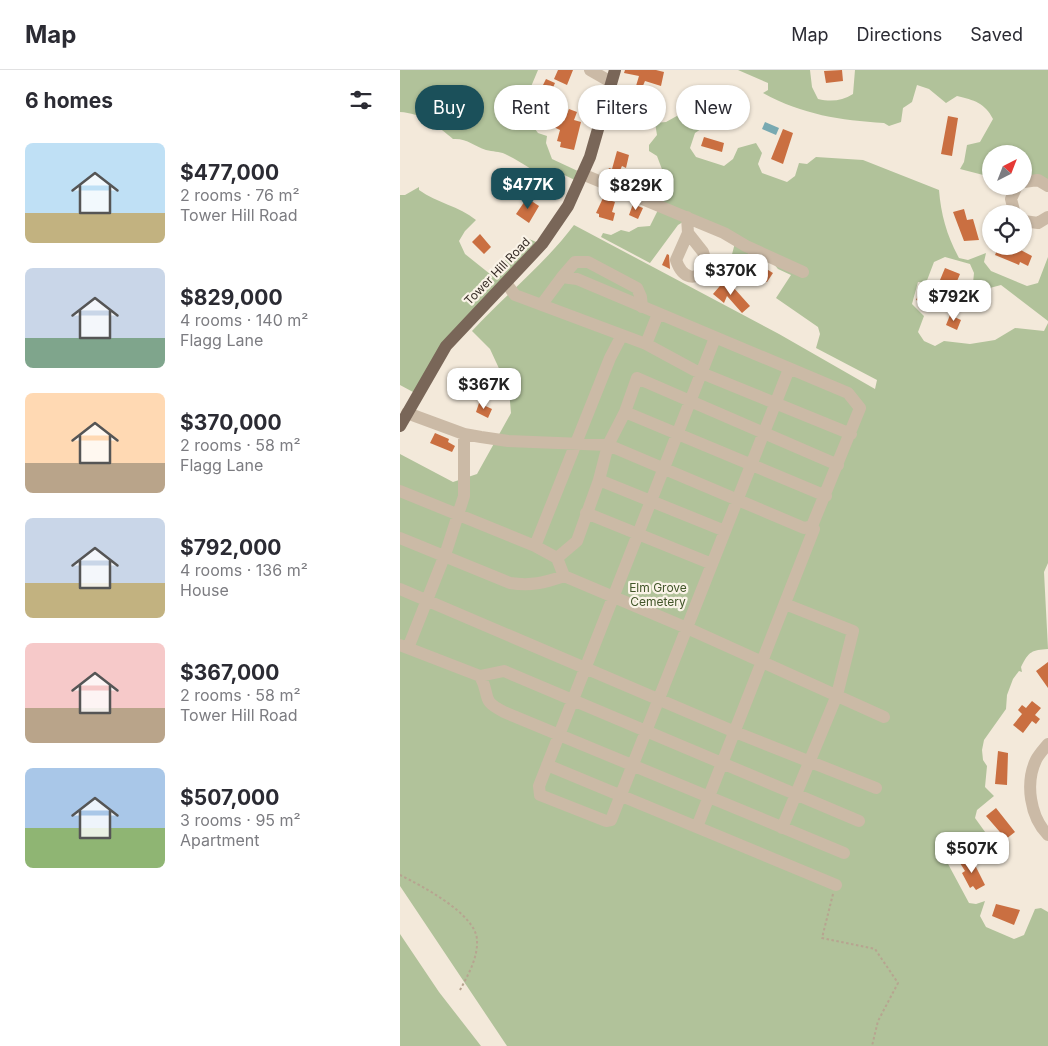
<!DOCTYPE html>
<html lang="en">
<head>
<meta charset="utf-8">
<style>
  :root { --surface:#fff; --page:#f7f7f7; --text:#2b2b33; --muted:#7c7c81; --line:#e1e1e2; --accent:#1b505a }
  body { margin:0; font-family:Inter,sans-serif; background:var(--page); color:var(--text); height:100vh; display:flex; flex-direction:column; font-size:19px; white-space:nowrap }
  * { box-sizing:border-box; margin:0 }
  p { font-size:16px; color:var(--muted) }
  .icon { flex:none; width:28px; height:28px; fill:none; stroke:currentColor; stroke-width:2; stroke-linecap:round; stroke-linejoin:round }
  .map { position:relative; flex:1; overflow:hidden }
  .sheet { display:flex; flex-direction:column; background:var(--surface); width:400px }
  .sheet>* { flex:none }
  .guide { position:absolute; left:15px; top:15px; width:475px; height:45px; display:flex; gap:10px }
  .needle { width:32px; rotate:42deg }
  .buttons { position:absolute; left:582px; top:75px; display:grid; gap:10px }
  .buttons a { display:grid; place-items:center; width:50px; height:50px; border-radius:50%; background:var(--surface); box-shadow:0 1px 4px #0004; font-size:25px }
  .price { position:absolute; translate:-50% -42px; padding:0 11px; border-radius:10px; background:#fff; color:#222; font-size:16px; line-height:32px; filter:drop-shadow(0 1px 2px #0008) }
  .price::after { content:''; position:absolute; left:50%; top:30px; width:15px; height:11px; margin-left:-8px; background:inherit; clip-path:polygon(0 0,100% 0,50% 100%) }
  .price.on { background:var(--accent); color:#fff }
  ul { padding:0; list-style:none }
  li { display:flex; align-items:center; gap:15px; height:125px; padding:0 25px }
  li span { display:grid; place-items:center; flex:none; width:140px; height:100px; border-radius:8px; color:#555 }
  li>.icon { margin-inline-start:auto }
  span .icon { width:60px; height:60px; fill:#fffc; stroke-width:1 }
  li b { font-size:21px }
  h2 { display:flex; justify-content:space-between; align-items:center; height:60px; padding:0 25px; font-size:21px }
  .chip { padding:0 18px; border-radius:22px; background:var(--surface); box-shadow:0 1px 4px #0004; font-size:18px; line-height:45px }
  .chip.on { background:var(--accent); color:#fff }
  header { display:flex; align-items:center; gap:30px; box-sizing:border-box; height:70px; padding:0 25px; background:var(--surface); border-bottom:1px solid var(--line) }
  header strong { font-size:24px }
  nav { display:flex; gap:28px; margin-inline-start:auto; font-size:18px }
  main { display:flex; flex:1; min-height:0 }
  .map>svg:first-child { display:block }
</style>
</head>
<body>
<header>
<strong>Map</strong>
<nav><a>Map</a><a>Directions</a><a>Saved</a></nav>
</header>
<main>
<section class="sheet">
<h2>6 homes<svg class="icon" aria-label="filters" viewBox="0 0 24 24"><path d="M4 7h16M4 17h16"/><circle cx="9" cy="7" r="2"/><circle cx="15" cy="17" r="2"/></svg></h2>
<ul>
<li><span style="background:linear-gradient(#bfe0f5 70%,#c2b280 0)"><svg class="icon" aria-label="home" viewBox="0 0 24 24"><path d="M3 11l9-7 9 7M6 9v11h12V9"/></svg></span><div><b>$477,000</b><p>2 rooms · 76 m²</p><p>Tower Hill Road</p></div></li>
<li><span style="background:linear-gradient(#c9d6e8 70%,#7fa58c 0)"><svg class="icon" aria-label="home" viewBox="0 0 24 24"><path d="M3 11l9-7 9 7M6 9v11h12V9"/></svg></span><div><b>$829,000</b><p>4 rooms · 140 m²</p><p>Flagg Lane</p></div></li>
<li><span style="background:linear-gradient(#ffd9b3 70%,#b9a48a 0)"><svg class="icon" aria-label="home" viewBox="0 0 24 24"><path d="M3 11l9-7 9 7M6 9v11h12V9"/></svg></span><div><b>$370,000</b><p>2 rooms · 58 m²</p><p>Flagg Lane</p></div></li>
<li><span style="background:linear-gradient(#c9d6e8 65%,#c2b280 0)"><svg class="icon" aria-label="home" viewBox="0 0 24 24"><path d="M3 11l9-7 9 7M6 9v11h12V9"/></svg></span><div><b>$792,000</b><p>4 rooms · 136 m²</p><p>House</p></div></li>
<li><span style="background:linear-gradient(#f6c9c9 65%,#b9a48a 0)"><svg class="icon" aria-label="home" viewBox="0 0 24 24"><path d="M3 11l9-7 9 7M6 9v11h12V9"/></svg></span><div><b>$367,000</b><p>2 rooms · 58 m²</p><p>Tower Hill Road</p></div></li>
<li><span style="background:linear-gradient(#a9c7e8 60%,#8fb573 0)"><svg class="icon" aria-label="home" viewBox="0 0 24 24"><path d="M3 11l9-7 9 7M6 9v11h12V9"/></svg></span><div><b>$507,000</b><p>3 rooms · 95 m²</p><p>Apartment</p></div></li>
</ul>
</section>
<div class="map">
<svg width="648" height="976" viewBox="0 0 648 976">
  <rect width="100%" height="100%" fill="#f3e9da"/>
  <!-- green -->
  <path fill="#b1c29a" d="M0,0H138L130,19L136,28L145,31L137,38L132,55L138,63L147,66L146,73L152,89L182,103L179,112L158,102L146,107C131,100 120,91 105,84C99,81 93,82 86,80C74,76 67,68 53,69C38,56 21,43 0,42Z
    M338,0H410L412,17L418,29C431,32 442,31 453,24L455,0H648V118L624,113V84H591V107L560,99L564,92L567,75L580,72L593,49C585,33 574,30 557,26L546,33L529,19L517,15L512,32L503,38L501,52L489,56L484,53C440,50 403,45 363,23L368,20V13Z
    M284,42L306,46L307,55L295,63L290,78L296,87L324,96L333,89L338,78L356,73L362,83L358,94L362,103L387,112L395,106L399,93L407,94L416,87L463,90L539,120C541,145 547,166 559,188L568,190L586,183L584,192L591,201L627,216L638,213L648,187V251L601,215L586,219L573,213L574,203L570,194L545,187L534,192L526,213L518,212L512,234L524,246L518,262L524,271L535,276L544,271L570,274L595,270L615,258L644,261L648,253V493L644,502L648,579C632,580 629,581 621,597L622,602L619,601L613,609L607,625L606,639L584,670L582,680L583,690L587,696L585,717L594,726L577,740L575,748L598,780L589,786L583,776C570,774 550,777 547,792L569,833L576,834L585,831L580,846L586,857L614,869L624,865L635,839L641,838L648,842V976H107L0,816V384L53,412L77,404L111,343L109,320L90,279L72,261C105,225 144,195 174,155L379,264L475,319L477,310L416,278L420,264L418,257L376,228L391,205L378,199L368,187L351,180L341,195L337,198L330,192L336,169L291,147L278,155L250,193L201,167L203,163L211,165L221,160L229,162L238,157L250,156L260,136L250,129L263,102L257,86L249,81V75L257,65L255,53L266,52Z
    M19,117V120C37,133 59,136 76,150L65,161L59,171L65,184L90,204L129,169L141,174L13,322L0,315V125H5Z
    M0,864L39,922L81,976H0Z"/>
  <!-- water -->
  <path fill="#78a9b1" d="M365,52L379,58L376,65L362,59Z"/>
  <!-- building -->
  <path fill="#ca6f41" d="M158,0H173L167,15L154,9Z
    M225,0H256L264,2L261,16L245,11L242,18L236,16L239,6L224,3Z
    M442,0L443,11L426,13L424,1Z
    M146,9L155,13L151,22L142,17Z
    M169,39L177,42L174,50L181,52L174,80L160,77L161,72L157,71L160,60L143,52L147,43L164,51Z
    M235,42L243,44L239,58L225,52L227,43L235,45Z
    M548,46L558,48L552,86L541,84Z
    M383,59L393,63L383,94L371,89Z
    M304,67L324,73L322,82L301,76Z
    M217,81L229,85L226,98L222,96L216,109L206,105L209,98L212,99Z
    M127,128L139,136L129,153L116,144Z
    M203,128L215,132L212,142L215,143L213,151L199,147V144L196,143Z
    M233,134L243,138L238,149L229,145Z
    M564,139L567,150L573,149L579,170L564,171L553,142Z
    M80,164L91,177L84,184L72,172Z
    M599,176H613L632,186L628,196L620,192L619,195L595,185Z
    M267,184L269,185L270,199L262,195Z
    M357,193L373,203L367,212L362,209L360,213L354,209L358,202L353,199Z
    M545,198L560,204L555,216L547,213L536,236L516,230L522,217L535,222Z
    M325,210L335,213L333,217L350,236L342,243L327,226L324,233L313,224Z
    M550,245L561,250L557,260L546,255Z
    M79,333L92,339L88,348L76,342Z
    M35,363L49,369L48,372L55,376L52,382L30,373Z
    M648,592V618L636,601Z
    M632,631L641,638L635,645L640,649L636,654L632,651L623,663L613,655L622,644L618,640L622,635L626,638Z
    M598,681L608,683L607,715L595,714Z
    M596,738L615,762L606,769L586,746Z
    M571,787L585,815L576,820L573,816L570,818L562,803L565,801L560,793Z
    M596,834L620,840L614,855L592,846Z"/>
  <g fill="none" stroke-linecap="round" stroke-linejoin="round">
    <!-- path -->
    <path stroke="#b7a490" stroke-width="2" stroke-dasharray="2.5 2.5" stroke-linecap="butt" d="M0,805C22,816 76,844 77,870C78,888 68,905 60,920
      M433,824L422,868L475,879L498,913L478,951L472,976"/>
    <!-- minor -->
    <path stroke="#cbbaa6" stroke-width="12" d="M190,0L211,12
      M182,104L324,163L346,176L403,202
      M624,112L638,110L648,116
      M615,144L611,129L617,116
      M287,147L288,163L276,190C282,208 297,214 307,195L303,182L288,163
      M624,151L638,153L648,147
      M162,207L175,192H188L237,218L241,227L242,237
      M106,213L115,225L246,274L294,300L451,364
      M315,268L139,716L140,725L206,751L211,750L389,299
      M246,274L258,244
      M225,342L426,426
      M7,343L64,364L81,367L108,371L208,375L404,458L412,456L460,338L448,323L177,209L162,207L142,234
      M199,410L325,461
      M0,421L135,476L157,488L164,506
      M186,443L312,494
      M0,468L110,513C131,516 144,513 164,506L287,558L484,647
      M135,476L210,288L222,265
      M157,488L177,471L199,410L208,375L225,342L237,308L438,395
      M0,519L335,662L476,718
      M0,575L80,606C92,628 79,629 104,642L444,783
      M8,578L46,482L64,426V364
      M80,606L104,601L459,751
      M648,674C644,679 639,684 636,690C625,713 630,747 648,765
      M147,695L436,815
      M297,757L414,459L412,456
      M382,758L437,625L453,561L385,534"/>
    <!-- major -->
    <path stroke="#796658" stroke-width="12" d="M0,356L46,276L142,174L168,136L190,87L215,0"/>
  </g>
  <g text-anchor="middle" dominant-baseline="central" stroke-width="4.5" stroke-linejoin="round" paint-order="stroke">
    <!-- street labels -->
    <g font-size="12" fill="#372d27" stroke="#faf3e7">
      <text transform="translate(97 201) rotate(-46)">Tower Hill Road</text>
    </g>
    <!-- park labels -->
    <g font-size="12" fill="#42562a" stroke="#faf3e7">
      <text x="258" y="517">Elm Grove<tspan x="258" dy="14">Cemetery</tspan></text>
    </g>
  </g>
</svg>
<div class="buttons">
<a><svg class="needle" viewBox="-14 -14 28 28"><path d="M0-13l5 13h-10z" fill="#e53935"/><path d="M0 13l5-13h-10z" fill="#7c7c81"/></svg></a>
<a><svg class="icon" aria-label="locate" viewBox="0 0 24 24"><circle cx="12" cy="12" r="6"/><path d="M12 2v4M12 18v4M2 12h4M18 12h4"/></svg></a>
</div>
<b class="price on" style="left:128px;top:140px">$477K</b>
<b class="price" style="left:236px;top:141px">$829K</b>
<b class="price" style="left:331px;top:226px">$370K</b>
<b class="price" style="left:554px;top:252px">$792K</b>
<b class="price" style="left:84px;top:340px">$367K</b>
<b class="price" style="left:572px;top:804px">$507K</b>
<div class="guide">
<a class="chip on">Buy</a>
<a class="chip">Rent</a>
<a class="chip">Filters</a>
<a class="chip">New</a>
</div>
</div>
</main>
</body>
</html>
